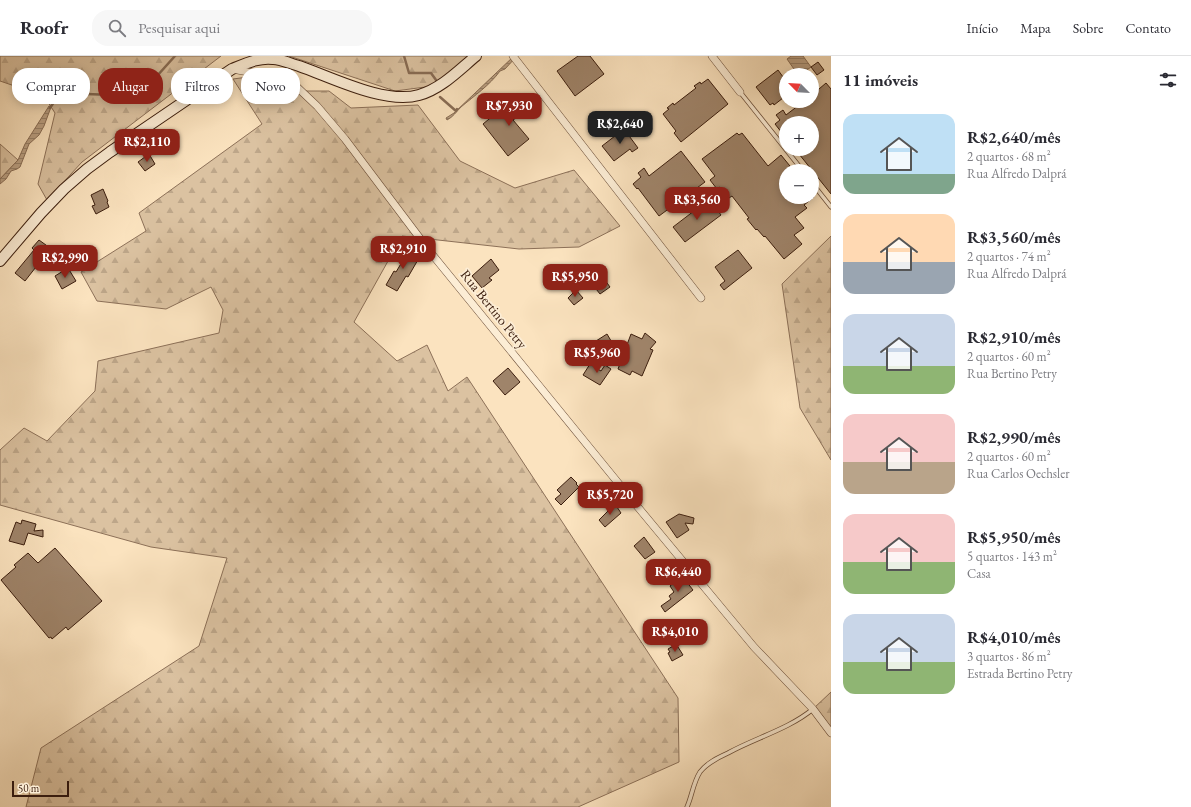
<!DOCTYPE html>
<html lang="pt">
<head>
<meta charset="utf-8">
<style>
  :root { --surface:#fff; --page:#f7f7f7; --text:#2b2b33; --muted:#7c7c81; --line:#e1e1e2; --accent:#8f2418 }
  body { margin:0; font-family:"EB Garamond",serif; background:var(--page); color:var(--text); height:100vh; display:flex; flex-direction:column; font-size:15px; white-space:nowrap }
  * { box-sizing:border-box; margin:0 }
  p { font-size:13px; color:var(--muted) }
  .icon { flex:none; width:22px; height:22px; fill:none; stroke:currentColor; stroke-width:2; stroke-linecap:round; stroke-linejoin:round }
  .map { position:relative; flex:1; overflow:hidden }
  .sheet { display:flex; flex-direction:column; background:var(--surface); width:360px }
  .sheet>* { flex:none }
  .top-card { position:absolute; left:12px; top:12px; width:380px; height:36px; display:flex; gap:8px }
  .needle { width:26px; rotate:294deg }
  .buttons { position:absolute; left:779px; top:12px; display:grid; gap:8px }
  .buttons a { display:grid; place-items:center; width:40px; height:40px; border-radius:50%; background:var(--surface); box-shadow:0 2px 10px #0003; font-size:20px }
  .scale { position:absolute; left:12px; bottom:10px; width:57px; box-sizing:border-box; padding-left:4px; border:2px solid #3c1e0e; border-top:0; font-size:11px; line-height:14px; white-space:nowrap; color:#3c1e0e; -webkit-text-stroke:3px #fcedd5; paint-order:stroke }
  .price { position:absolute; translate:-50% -34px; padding:0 9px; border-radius:8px; background:var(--accent); color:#fff; font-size:13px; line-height:26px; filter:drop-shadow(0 1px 2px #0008) }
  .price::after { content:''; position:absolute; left:50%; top:24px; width:12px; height:9px; margin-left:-6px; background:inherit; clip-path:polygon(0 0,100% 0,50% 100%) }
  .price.active { background:#222; color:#fff }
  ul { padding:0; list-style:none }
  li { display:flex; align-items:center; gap:12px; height:100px; padding:0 12px }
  li span { display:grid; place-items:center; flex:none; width:112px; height:80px; border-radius:12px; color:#555 }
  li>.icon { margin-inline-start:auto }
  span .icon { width:48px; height:48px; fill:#fffc; stroke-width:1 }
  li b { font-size:17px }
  h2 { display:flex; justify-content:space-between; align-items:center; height:48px; padding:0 12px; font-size:17px }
  .tag { padding:0 14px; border-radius:16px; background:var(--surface); box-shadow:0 2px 10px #0003; font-size:14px; line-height:36px }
  .tag.active { background:var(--accent); color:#fff }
  header { display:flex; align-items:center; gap:24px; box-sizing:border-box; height:56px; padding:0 20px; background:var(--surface); border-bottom:1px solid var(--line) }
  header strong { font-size:19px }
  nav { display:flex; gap:22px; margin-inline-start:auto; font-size:14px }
  .search { width:280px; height:36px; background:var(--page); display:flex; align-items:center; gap:10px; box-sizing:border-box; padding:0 14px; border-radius:16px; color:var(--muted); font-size:15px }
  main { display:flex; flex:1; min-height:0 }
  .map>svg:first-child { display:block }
</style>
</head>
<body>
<header>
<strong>Roofr</strong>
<div class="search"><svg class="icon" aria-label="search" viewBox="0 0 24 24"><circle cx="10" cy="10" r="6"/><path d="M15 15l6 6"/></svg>Pesquisar aqui</div>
<nav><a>Início</a><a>Mapa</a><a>Sobre</a><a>Contato</a></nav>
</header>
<main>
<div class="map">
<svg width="831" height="751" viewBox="0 0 831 751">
  <defs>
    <pattern id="forest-firs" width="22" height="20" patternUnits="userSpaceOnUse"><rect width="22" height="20" fill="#dbc2a1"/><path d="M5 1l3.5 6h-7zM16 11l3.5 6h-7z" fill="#bda689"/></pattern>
    <pattern id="water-rules" width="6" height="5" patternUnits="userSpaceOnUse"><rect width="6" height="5" fill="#baa083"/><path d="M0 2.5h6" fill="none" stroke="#98826a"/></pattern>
  </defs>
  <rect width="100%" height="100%" fill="#fbe3bf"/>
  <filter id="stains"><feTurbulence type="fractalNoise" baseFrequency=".005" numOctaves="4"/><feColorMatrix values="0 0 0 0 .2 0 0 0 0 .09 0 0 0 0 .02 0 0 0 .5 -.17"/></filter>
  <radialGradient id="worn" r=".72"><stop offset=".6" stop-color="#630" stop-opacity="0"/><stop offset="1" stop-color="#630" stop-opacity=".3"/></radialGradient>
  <!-- forest -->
  <path fill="url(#forest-firs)" stroke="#8c7058" d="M0,0H221L82,106L47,144L38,128L55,57L44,40L0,25Z
    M289,0H468L433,30L395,35Z
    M248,21L282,28L296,35H329L351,52L418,49L460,105L515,132L574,114L620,170L579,191L519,193L402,180L354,266L397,305L427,289L448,335L467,321L678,642L679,706L578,751H26L41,692L199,590L227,502L151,491L0,449V394L24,372L47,385L95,335L98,305L219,277L223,254L211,231L166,253L97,245L81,216L146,175L139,157L262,68L233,23Z
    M0,88L18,104L0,123Z
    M831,180V404L800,352L782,228Z
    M831,636V677L813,653Z"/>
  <!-- water -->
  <path fill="url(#water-rules)" stroke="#886c54" d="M514,0H517L505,13L500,15C490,29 474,40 461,51C456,56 453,61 447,64L446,62L454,57Z
    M791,0H803L811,11L800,19H798L787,3Z
    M49,50L51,51L44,70L39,79L29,88L20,111L17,113L11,115L6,123L0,128V123L18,104L25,88Z"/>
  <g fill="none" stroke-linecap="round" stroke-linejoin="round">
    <!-- stream -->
    <path stroke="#886c54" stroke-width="2.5" d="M404,0L409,17H431L436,24
      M440,41L456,55L457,53
      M50,52L60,37L139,40L175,0"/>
  </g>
  <!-- building -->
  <path fill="#9f846a" stroke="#3c1e0e" d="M578,0H590L604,18L575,40L557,15Z
    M818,6L824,14L817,19L811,11Z
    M778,14L786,25V37L782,40L783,42L774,49L773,47L770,49L756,31Z
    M708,23L728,48L681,86L674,77L676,75L663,58L669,53L667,52L673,47L674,49L696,32L694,30L700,26L701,28Z
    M826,27L831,33V138L795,93H812V67H786V82L775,68L780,64L776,59L783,54L786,59L799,49L798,47L801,45H812V39Z
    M527,40L534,49L513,64L529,83L508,100L483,68L506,49L509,54Z
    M624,73L638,92L632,96L630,93L614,105L602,90Z
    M737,77L739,79L742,77L768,110L781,99L794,115H786V141H814L804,149L807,152L795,161L804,172L794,179L802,188L784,203L765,180L764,181L757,173L756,174L747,163L749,162L732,140L729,142L720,131L717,133L710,124L715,120L702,103Z
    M681,95L705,126L659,160L638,132L637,133L633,128L641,121L638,117L644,112L649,120Z
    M149,98L155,108L145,115L138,106Z
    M103,133L108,145L107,146L109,151L96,158L92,150L95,149L91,139Z
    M710,144L721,159L685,186L673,171L707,145V146Z
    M39,184L50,192L48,195L55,200L49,207L43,202L25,225L15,217L34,194L32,192Z
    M405,193L419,202L408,221L406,220L397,235L386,229L394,215L396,216L402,206L398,204Z
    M738,194L752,212L724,234L720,229L725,225L715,211Z
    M491,203L499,214L489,222L492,224L482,232L472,220Z
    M68,212L76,225L62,233L55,220Z
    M599,216L610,231L600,238L589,224Z
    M576,234L583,242L574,249L568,242Z
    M645,277L656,286L650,293L653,294L642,320L632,315L630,319L618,313L631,278L642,283Z
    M607,278L617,295L611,298L587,302L586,295L600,293L596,285Z
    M590,308L601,315L605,309L611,313L600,329L583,319Z
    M508,312L520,326L505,339L493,325Z
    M571,421L577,427L576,428L579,431L561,449L555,443L561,438L557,434Z
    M615,448L621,457L605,471L599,464Z
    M679,458L694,462L693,468L685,467L689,474L677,482L666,466Z
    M22,464L36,468L34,475L43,474V481L28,477L24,489L9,485L16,466L21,468Z
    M644,481L655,496L645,503L634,490Z
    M55,492L102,545L68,574L66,571L52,583L51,581L49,582L1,524L16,511L14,509L28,497L38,507Z
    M682,520L693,534L665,556L661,550L671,543L669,540L674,536L670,530Z
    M675,589L676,592L678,591L683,599L672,605L668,597L670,596L668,593Z"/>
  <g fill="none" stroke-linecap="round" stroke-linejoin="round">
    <defs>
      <path id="lane" d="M740,36L803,115
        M812,127L831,151
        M687,751C692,740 693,727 700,716C707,707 717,702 728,697C755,682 789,673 813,653"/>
      <path id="street" d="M513,0L701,242
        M712,0L740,36
        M232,13L269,20L285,26L298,32L317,50L345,83L431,197L637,450L754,591L813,653L831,677"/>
      <path id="secondary" d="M0,205L41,157L64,133L87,113L110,96L232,13C245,8 259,1 273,3C281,3 291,8 299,10C331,21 385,49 419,39C441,33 459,14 476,0"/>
    </defs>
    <!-- lane casing -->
    <use href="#lane" stroke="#6c4f3a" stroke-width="5"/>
    <!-- street casing -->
    <use href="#street" stroke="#6c4f3a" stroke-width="8"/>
    <!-- secondary casing -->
    <use href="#secondary" stroke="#3c1e0e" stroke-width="12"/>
    <!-- lane -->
    <use href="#lane" stroke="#fcedd5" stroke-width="3.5"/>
    <!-- street -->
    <use href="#street" stroke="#fcedd5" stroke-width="7"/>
    <!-- secondary -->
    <use href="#secondary" stroke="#fcedd5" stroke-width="10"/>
  </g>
  <g text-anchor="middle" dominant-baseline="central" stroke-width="3.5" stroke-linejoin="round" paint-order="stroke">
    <!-- street labels -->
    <g font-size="14" fill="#3c1e0e" stroke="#fcedd5">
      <text transform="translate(494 253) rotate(51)">Rua Bertino Petry</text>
    </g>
  </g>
  <rect width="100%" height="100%" filter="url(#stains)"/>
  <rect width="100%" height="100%" fill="url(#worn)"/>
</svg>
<div class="buttons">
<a><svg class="needle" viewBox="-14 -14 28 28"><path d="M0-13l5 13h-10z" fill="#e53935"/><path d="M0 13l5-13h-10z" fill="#7c7c81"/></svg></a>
<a>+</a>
<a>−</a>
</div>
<div class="scale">50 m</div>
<b class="price" style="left:509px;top:71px">R$7,930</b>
<b class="price active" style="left:620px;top:89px">R$2,640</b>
<b class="price" style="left:147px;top:107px">R$2,110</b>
<b class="price" style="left:697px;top:165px">R$3,560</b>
<b class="price" style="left:403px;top:214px">R$2,910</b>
<b class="price" style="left:65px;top:223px">R$2,990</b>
<b class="price" style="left:575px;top:242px">R$5,950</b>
<b class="price" style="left:597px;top:318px">R$5,960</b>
<b class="price" style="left:610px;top:460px">R$5,720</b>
<b class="price" style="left:678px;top:537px">R$6,440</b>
<b class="price" style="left:675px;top:597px">R$4,010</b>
<div class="top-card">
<a class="tag">Comprar</a>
<a class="tag active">Alugar</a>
<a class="tag">Filtros</a>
<a class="tag">Novo</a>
</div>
</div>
<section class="sheet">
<h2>11 imóveis<svg class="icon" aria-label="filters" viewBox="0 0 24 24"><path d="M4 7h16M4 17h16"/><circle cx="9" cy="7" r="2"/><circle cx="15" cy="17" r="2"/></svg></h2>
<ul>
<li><span style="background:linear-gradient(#bfe0f5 75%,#7fa58c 0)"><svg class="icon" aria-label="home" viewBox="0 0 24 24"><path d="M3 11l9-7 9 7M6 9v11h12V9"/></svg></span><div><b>R$2,640/mês</b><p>2 quartos · 68 m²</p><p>Rua Alfredo Dalprá</p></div></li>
<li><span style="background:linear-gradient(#ffd9b3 60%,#9aa5b1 0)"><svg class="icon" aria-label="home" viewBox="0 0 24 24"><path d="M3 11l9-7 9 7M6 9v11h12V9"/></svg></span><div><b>R$3,560/mês</b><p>2 quartos · 74 m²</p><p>Rua Alfredo Dalprá</p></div></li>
<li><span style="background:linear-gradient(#c9d6e8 65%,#8fb573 0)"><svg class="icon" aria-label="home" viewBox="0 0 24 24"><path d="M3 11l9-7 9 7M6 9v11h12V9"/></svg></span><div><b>R$2,910/mês</b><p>2 quartos · 60 m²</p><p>Rua Bertino Petry</p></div></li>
<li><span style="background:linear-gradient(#f6c9c9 60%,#b9a48a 0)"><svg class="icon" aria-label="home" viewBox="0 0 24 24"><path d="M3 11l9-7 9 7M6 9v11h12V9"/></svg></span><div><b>R$2,990/mês</b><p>2 quartos · 60 m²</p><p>Rua Carlos Oechsler</p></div></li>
<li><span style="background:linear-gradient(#f6c9c9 60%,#8fb573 0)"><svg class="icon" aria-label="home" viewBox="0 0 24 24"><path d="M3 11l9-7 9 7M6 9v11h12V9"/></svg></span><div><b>R$5,950/mês</b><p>5 quartos · 143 m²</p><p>Casa</p></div></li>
<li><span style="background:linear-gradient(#c9d6e8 60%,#8fb573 0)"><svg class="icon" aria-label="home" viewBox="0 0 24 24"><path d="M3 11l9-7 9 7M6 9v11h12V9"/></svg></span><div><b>R$4,010/mês</b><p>3 quartos · 86 m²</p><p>Estrada Bertino Petry</p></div></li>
</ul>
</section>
</main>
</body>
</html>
